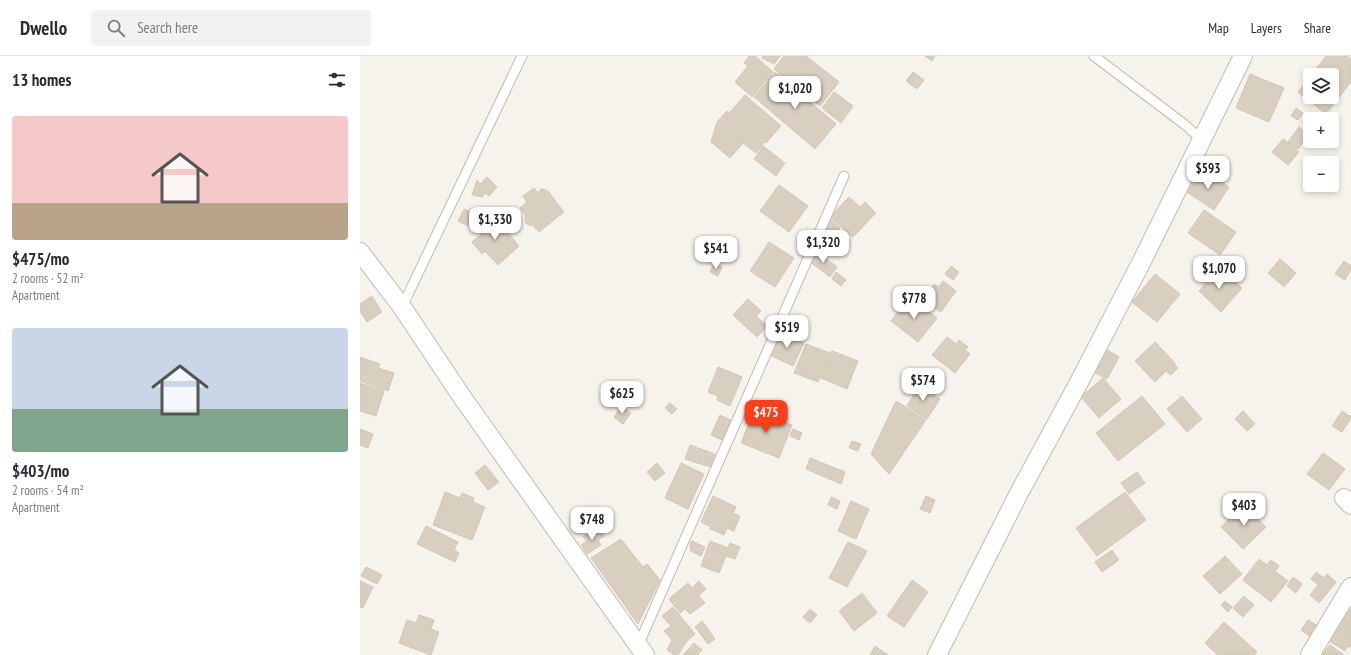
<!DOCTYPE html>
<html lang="en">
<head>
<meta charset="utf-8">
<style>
  :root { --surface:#fff; --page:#f2f2f3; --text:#2b2b33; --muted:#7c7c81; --line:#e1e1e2; --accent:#fc3f1d }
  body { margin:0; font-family:"PT Sans Narrow",sans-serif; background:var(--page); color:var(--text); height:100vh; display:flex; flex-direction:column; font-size:15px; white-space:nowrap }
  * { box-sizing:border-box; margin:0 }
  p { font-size:13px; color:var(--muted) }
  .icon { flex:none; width:22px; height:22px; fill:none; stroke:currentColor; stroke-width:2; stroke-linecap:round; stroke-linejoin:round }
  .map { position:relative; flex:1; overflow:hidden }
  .drawer { display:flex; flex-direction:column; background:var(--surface); width:360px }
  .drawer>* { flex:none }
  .tools { position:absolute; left:943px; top:12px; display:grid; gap:8px }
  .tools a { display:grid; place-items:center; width:36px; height:36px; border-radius:4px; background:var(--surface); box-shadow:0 2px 6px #0003; font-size:20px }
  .price { position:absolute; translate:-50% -34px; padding:0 9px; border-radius:8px; background:#fff; color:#222; font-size:13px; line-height:26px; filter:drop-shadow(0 1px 2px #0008) }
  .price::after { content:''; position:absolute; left:50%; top:24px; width:12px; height:9px; margin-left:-6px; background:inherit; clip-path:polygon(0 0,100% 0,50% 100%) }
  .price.active { background:var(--accent); color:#fff }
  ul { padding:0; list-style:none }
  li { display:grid; align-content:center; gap:8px; height:212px; padding:0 12px }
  li span { display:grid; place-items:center; height:124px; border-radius:4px; color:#555 }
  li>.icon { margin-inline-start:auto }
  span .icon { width:72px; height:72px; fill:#fffc; stroke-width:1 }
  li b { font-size:17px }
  h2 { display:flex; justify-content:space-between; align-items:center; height:48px; padding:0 12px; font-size:17px }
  header { display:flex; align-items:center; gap:24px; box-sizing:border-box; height:56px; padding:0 20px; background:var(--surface); border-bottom:1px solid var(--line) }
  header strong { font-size:19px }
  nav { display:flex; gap:22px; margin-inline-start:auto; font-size:14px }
  .search { width:280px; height:36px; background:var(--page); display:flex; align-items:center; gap:10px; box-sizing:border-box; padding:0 14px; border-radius:4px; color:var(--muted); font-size:15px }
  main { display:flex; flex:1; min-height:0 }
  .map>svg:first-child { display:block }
</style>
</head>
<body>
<header>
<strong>Dwello</strong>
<div class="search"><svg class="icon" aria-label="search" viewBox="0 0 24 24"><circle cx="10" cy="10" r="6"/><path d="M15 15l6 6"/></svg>Search here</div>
<nav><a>Map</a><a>Layers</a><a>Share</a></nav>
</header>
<main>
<section class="drawer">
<h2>13 homes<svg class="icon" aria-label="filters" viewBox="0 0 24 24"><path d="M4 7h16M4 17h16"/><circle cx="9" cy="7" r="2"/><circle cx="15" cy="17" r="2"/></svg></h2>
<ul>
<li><span style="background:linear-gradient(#f6c9c9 70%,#b9a48a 0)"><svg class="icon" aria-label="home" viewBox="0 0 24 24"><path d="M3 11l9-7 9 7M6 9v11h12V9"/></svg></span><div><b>$475/mo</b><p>2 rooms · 52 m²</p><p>Apartment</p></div></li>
<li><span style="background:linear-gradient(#c9d6e8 65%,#7fa58c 0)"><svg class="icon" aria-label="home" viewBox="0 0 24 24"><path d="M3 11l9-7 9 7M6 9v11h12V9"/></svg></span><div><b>$403/mo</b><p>2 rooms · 54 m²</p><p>Apartment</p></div></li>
</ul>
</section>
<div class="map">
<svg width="991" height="599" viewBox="0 0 991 599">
  <rect width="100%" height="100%" fill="#f6f3ec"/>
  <!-- building -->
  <path fill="#d8cfc1" stroke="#d3c7b4" d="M389,0H395L413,16L392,41L375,26L388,10L384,7Z
    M403,0H420L414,8L402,2Z
    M424,0H446L479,26L460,50L414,13Z
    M565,0H575L572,5Z
    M966,0H987L991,3V26L966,58L938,36L950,21V41H972V19H951Z
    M415,16L476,68L455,93L394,41Z
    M553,16L564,24L557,33L546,25Z
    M890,18L924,32L909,66L876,52Z
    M474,36L493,50L481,67L462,52Z
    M385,39L421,70L406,87L370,56Z
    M936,52L943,57L938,64L931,60Z
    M367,55L404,87L396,97L383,87L370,102L351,86L357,66Z
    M939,71L949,79L938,93L928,86Z
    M923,83L939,96L928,109L912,96Z
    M403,90L425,107L416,120L394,103Z
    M843,113L869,131L854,154L827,136Z
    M127,121L137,131L129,140L125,137L122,141L112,139L117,124L120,128Z
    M419,129L448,150L429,176L400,155Z
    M174,132L178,137L180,134L184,133L188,135L204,156L179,176L173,169H169L166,167L165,163L166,160L160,152L167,146L163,140Z
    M489,141L500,151L505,146L516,157L493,181L470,161Z
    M104,153L118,159L113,172L98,165Z
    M844,154L876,176L860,199L828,177Z
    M132,158L159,190L138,209L125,195L122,198L112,186L127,173L122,167Z
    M469,162L480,172L470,185L461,178Z
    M409,186L434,202L415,231L390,215Z
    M456,195L477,211L470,221L449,205Z
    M920,203L936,217L924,231L908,217Z
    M984,205L991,210V213L985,224L975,218Z
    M354,208L362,211L358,220L350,216Z
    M591,210L599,216L593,224L585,218Z
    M849,215L854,219L856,216L868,226L871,222L882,232L861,256L839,235L847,226L843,222Z
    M476,216L486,224L481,230L472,223Z
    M795,218L820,238L797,266L772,246Z
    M583,225L596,235L581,256L563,243L574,228L579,231Z
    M12,240L22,256L7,266L0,255V248Z
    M550,241L577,262L558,286L531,265Z
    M388,243L401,255L396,260L407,270L397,281L373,259Z
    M420,276L444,287L433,310L410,299Z
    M587,281L596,288L599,284L608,291L605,294L610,298L595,317L572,299Z
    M795,286L815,307L814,308L818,312L811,319L806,315L795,326L775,305Z
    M446,288L470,297L458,326L434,317Z
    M744,292L759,301L747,323L731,315Z
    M472,295L498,305L487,333L461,322Z
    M0,301L20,308L18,312L34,317L28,335L0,325Z
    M358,311L382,321L370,350L357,344L358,340L348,336Z
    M743,322L761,343L739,362L721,341Z
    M0,327L24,335L16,360L0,355Z
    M559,330L580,343L567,363L547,350Z
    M782,340L805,368L758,405L736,377Z
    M822,340L842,363L827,376L807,353Z
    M536,345L566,364L529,418L511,398Z
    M310,347L317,353L312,358L305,352Z
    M262,350L271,357L263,368L254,361Z
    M394,354L432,369L419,402L381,387Z
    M883,355L895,368L887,375L875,363Z
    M982,355L991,361V362L982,376L972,370Z
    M360,359L371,364L362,384L351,379Z
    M0,373L13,378L8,392L0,389Z
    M433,373L442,377L439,384L430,380Z
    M492,385L501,388L498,395L489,392Z
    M330,389L355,398L350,411L325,403Z
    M963,397L985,413L969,434L947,418Z
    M450,402L485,416L481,428L446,413Z
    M297,407L305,417L295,425L287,416Z
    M321,407L344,418L328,453L305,442Z
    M125,409L139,426L128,434L115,417Z
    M777,416L785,427L769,438L761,427Z
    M85,436L100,442L102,437L114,442L113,446L125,451L112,484L73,469Z
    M765,436L786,464L737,500L716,472Z
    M353,440L376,451L373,457L380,460L374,475L367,472L364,479L350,473L351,471L341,466Z
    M566,440L575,444L570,457L560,453Z
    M471,441L480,445L477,453L468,449Z
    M491,445L509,453L496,483L478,475Z
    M884,449L906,471L883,493L861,471Z
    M66,470L98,486L94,494L99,497L95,506L57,488Z
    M237,471L244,480L238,484L241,489L227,498L221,489L227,485L223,481Z
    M261,483L283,511L287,508L300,524L278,568L231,502Z
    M332,485L345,491L341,500L331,495L330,488Z
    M350,485L368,492L370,487L380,491L375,503L366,500L359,517L341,510Z
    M488,486L507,495L487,531L469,522Z
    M752,494L759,504L742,516L735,506Z
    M865,500L882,518L860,538L843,520Z
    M899,503L907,509L911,504L919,510L915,515L928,525L911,546L883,524Z
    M6,511L22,519L17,528L1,520Z
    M956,516L964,522L967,518L976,526L959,547L950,539L958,529L951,523Z
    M933,521L942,528L936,537L927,530Z
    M552,524L568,536L544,571L527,560Z
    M0,525L13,531L3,552L0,551Z
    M339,525L346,533L339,539L333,531Z
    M328,527L345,547L330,558L325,553L320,557L309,543Z
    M502,537L517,557L494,575L479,555Z
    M884,540L894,549L883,561L873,552Z
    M865,545L872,551L868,556L861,549Z
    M313,551L335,578L326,586L318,599H315L307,594L312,584L304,575L311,570L302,560Z
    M991,552V592L988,590L985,595L968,584Z
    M450,553L457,559L450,567L443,561Z
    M59,559L74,564L71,573L79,576L71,599L39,587L47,564L56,567Z
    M948,564L958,570L951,581L941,574Z
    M342,565L355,583L348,588L335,571Z
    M864,566L897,596L894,599H858L845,587Z
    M334,587L342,594L337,599H323Z
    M970,589L984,599H962Z
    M515,590L528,599H510Z"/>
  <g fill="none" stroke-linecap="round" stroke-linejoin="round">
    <defs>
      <path id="lane" d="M734,0L824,68L842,84
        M42,251L162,0
        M278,590L484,120"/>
      <path id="street" d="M0,196L42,251L102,341L285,599
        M984,442L991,449
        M577,599L658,439L717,330L782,205L883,0
        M950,599L991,531"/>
    </defs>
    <!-- lane casing -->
    <use href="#lane" stroke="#c2bbae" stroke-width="11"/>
    <!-- street casing -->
    <use href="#street" stroke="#c2bbae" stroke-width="20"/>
    <!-- lane -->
    <use href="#lane" stroke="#fff" stroke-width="9"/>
    <!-- street -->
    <use href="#street" stroke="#fff" stroke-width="18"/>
  </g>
</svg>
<div class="tools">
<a><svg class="icon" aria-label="layers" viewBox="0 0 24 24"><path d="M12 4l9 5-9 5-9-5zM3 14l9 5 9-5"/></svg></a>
<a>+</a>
<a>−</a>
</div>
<b class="price" style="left:435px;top:54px">$1,020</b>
<b class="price" style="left:848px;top:134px">$593</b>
<b class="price" style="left:135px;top:185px">$1,330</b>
<b class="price" style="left:463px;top:208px">$1,320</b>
<b class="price" style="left:356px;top:214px">$541</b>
<b class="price" style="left:859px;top:234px">$1,070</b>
<b class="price" style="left:554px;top:264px">$778</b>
<b class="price" style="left:427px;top:293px">$519</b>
<b class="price" style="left:563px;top:346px">$574</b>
<b class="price" style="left:262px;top:359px">$625</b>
<b class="price active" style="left:406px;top:378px">$475</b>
<b class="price" style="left:884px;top:471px">$403</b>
<b class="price" style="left:232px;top:485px">$748</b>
</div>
</main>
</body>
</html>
